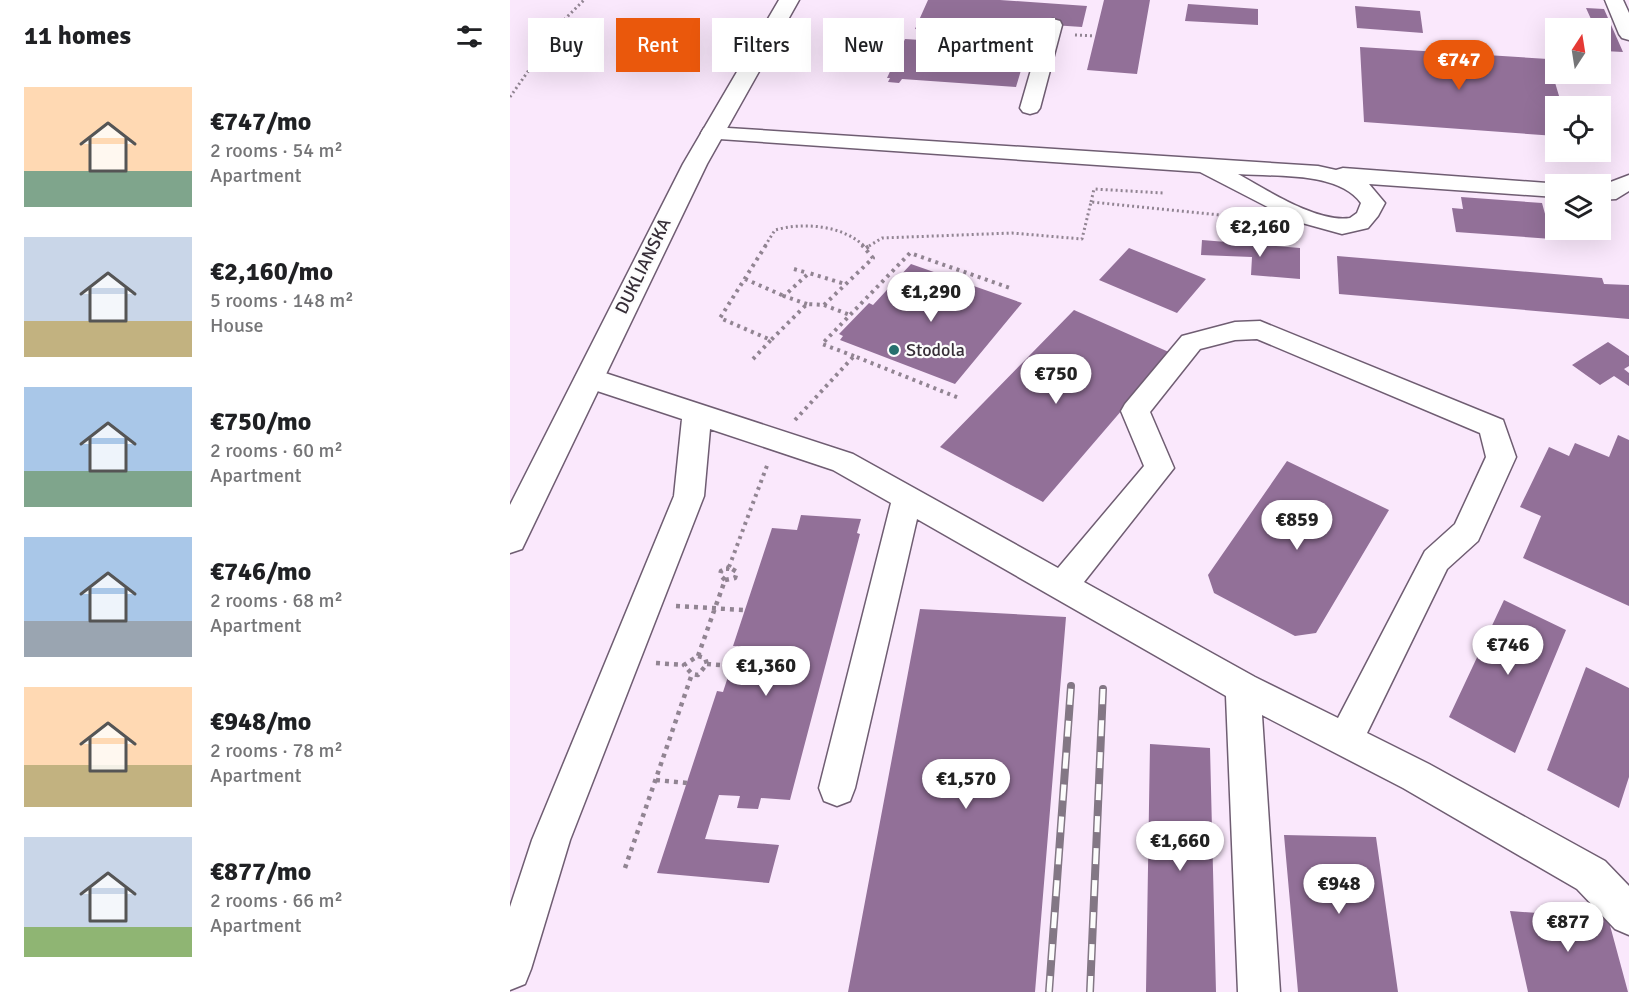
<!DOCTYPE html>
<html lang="en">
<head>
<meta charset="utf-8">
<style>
  :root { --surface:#fff; --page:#f6f6f6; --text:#202124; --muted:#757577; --accent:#ea580c }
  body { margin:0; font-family:Signika,sans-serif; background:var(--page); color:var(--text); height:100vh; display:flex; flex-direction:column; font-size:22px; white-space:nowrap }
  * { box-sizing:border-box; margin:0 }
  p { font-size:20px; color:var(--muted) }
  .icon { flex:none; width:33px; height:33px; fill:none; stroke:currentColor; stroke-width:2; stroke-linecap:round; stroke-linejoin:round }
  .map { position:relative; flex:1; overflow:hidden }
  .details { display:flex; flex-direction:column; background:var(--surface); width:510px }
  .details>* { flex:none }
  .banner { position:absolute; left:18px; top:18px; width:570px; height:54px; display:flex; gap:12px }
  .needle { width:39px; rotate:12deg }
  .controls { position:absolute; left:1035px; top:18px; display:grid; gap:12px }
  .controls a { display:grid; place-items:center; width:66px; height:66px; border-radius:0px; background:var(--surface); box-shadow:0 6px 24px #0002; font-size:30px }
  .price { position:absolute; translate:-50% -51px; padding:0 14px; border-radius:21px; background:#fff; color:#222; font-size:20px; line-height:39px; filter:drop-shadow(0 2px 3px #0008) }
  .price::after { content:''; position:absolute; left:50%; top:36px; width:18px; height:14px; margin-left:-9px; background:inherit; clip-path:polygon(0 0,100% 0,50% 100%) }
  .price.active { background:var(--accent); color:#fff }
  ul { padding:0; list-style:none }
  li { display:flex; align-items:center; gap:18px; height:150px; padding:0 24px }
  li span { display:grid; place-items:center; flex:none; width:168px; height:120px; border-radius:0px; color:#555 }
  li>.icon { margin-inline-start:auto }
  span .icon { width:72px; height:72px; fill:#fffc; stroke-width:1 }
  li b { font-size:26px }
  h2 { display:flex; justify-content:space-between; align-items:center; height:72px; padding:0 24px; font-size:26px }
  .tag { padding:0 21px; border-radius:0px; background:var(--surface); box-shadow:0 6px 24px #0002; font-size:21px; line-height:54px }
  .tag.active { background:var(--accent); color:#fff }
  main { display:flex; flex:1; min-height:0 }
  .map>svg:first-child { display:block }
</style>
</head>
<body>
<main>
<section class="details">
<h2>11 homes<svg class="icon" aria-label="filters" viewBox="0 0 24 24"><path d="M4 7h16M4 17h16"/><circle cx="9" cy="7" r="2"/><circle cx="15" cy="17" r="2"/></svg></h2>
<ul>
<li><span style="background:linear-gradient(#ffd9b3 70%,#7fa58c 0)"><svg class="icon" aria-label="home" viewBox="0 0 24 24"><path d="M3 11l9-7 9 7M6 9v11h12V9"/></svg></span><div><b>€747/mo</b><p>2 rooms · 54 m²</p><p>Apartment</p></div></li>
<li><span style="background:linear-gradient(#c9d6e8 70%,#c2b280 0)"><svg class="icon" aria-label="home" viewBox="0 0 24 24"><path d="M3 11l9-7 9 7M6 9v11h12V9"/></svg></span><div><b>€2,160/mo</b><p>5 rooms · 148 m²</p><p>House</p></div></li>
<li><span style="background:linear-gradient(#a9c7e8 70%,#7fa58c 0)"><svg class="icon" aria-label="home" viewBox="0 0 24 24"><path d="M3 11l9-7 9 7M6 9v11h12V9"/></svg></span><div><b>€750/mo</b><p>2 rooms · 60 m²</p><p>Apartment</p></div></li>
<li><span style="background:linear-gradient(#a9c7e8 70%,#9aa5b1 0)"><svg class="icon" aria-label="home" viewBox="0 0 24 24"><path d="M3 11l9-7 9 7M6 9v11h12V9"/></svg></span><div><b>€746/mo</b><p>2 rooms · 68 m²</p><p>Apartment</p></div></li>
<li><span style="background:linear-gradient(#ffd9b3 65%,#c2b280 0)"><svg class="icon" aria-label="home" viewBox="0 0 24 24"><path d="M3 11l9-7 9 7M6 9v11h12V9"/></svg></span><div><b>€948/mo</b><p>2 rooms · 78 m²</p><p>Apartment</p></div></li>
<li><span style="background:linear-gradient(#c9d6e8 75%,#8fb573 0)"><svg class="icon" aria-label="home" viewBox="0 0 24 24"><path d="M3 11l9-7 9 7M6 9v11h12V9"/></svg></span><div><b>€877/mo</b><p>2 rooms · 66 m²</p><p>Apartment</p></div></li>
</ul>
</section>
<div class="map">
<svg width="1119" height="992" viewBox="0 0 1119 992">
  <rect width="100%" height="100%" fill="#fae8fc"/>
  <!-- building -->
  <path fill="#927098" d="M418,0H490L577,6L572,27L483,21L477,34L405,29Z
    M594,0H640L627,74L577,70Z
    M678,4L748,9V25L675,21Z
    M845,6L910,11L913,33L847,28Z
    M1076,8L1094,9L1113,52L1094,51L1090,43V28H1085Z
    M395,39L518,47L506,87L392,79L389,83L378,82L380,78H377Z
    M850,47L1038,59L1052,106H1046V136L854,122Z
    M951,197L1032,203L1042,239L946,232L942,208L953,209Z
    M692,240L790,248V279L741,275L742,257L691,255Z
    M619,248L696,279L667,313L589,280Z
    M827,256L1092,278L1094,284L1119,285V319L829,294Z
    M401,264L512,303L445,384L330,340L333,336L329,334L359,303L363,305Z
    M564,310L661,353L533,502L430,447Z
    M1098,342L1119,356V366L1114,369L1119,373V386L1104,376L1090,385L1062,365Z
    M1108,435L1119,440V606L1013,558L1031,516L1010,507L1039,447L1059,456L1065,443L1099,457Z
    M777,461L879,510L806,633L785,636L704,593L698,575Z
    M291,515L351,519L347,533L350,534L280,800L251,798L248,809L227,808L230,796L209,795L195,839L269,845L259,883L147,873L207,691L213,692L228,646H223L262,528L287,530Z
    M994,600L1056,630L1005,753L939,717Z
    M410,609L556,617L525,992H338Z
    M1076,667L1119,688V777L1109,808L1037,770Z
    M640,744L700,748L706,992H636Z
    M774,835L866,837L888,992H788Z
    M1000,911L1098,918L1118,992H1018Z"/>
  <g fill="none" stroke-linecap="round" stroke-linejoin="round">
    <defs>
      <path id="minor" d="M1095,0H1113L1119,13V40L1112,38L1109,34Z
        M543,19L550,21L552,25L530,108L527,112L520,114L513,112L510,108L534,25L536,21Z
        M202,127L808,166L826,170L833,168L1051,184H1046V197L859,184L875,203L868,216L858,228L832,234L785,221L690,172L194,138L191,133L194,128ZM728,174C764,177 828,171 851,203L847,213L840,218C807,223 757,190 728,174Z
        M1119,175V191L1106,199L1090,200V186Z
        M750,321L993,420L1006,457L968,541L937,569L857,733L919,764L1095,861L1119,886V935L1105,929L1067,889L893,788L752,715L770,992H728L716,696L407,519L345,788L340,801L327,806L314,801L309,788L381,503L323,470L200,429L194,496L60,840L21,969L15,984L0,990V907L22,840L164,496L172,419L69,385L65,378L69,371L79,368L89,371L343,454L548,568L634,466L611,411L615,404L672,336L725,322ZM747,339L970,433L976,457L945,524L915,551L828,718L745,677L574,582L664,468L640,412L690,349L725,340Z"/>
      <path id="major" d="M269,0H289L197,164L12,549L0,553V505L173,164Z"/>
    </defs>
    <!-- minor casing -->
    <use href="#minor" stroke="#6f5d72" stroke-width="3"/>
    <!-- major casing -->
    <use href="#major" stroke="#6f5d72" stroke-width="3"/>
    <!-- path-far2 -->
    <path stroke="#918492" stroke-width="3" stroke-dasharray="2 3" stroke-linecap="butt" d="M565,35L585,36
      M0,97L26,60L37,37L74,0
      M581,202L584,189L653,193
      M255,246L265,230C293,222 332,225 354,246
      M359,246L372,238L502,233L572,239L581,202L740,218"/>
    <!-- path-far1 -->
    <path stroke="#918492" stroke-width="4" stroke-dasharray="3 4.5" stroke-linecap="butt" d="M256,245L210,318L261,340L297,304L314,305
      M356,248L361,245
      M284,269L298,273
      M235,279L274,296
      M297,304L274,296L299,273L335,284
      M314,305L340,315
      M314,305L363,258L352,245
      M344,356L312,344L400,253L503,289
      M243,359L261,340
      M285,420L344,356L449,398
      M219,567L258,463
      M216,569H222"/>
    <!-- path -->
    <path stroke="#918492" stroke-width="4.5" stroke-dasharray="4 5" stroke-linecap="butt" d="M215,580L210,575L211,571L219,567
      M215,580L225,578L227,572L219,567
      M166,606L234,610
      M188,656L215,580
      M188,656L195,658L197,664L188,675L182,674L174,665Z
      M146,663L174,665
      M197,664L222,666
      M146,780L177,783
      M115,868L182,674"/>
    <!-- minor -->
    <use href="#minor" fill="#fff" fill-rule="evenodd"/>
    <!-- major -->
    <use href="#major" fill="#fff" fill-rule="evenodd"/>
    <defs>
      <path id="rail" d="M539,992L561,686
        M580,992L593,689"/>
    </defs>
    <!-- rail casing -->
    <use href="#rail" stroke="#837785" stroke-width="8"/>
    <!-- rail -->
    <use href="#rail" stroke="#fcfcfc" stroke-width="5" stroke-dasharray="16" stroke-linecap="butt"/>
  </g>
  <!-- markers -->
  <circle fill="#26706e" stroke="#fcfcfc" stroke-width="2" cx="384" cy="350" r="6"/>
  <g text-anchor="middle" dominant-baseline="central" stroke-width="4.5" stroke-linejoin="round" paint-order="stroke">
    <!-- street labels -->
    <g font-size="18" fill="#362e37" stroke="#fcfcfc">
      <text transform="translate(133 266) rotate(-64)">DUKLIANSKA</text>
    </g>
    <!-- poi labels -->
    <g font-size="18" fill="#362e37" stroke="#fcfcfc" text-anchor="start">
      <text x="396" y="350">Stodola</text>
    </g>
  </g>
</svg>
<div class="controls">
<a><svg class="needle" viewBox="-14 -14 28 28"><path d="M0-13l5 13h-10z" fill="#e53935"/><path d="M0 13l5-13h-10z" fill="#757577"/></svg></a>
<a><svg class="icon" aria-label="locate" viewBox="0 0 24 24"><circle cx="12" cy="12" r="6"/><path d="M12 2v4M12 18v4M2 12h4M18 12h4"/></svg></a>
<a><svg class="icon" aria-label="layers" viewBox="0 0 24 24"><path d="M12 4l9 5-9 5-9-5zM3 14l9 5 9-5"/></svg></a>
</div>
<b class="price active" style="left:949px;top:91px">€747</b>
<b class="price" style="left:750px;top:258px">€2,160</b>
<b class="price" style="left:421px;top:323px">€1,290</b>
<b class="price" style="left:546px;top:405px">€750</b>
<b class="price" style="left:787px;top:551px">€859</b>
<b class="price" style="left:998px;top:676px">€746</b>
<b class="price" style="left:256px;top:697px">€1,360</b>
<b class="price" style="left:456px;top:810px">€1,570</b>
<b class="price" style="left:670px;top:872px">€1,660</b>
<b class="price" style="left:829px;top:915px">€948</b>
<b class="price" style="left:1058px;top:953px">€877</b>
<div class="banner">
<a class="tag">Buy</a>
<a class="tag active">Rent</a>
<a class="tag">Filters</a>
<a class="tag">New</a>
<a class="tag">Apartment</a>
</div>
</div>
</main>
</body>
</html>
